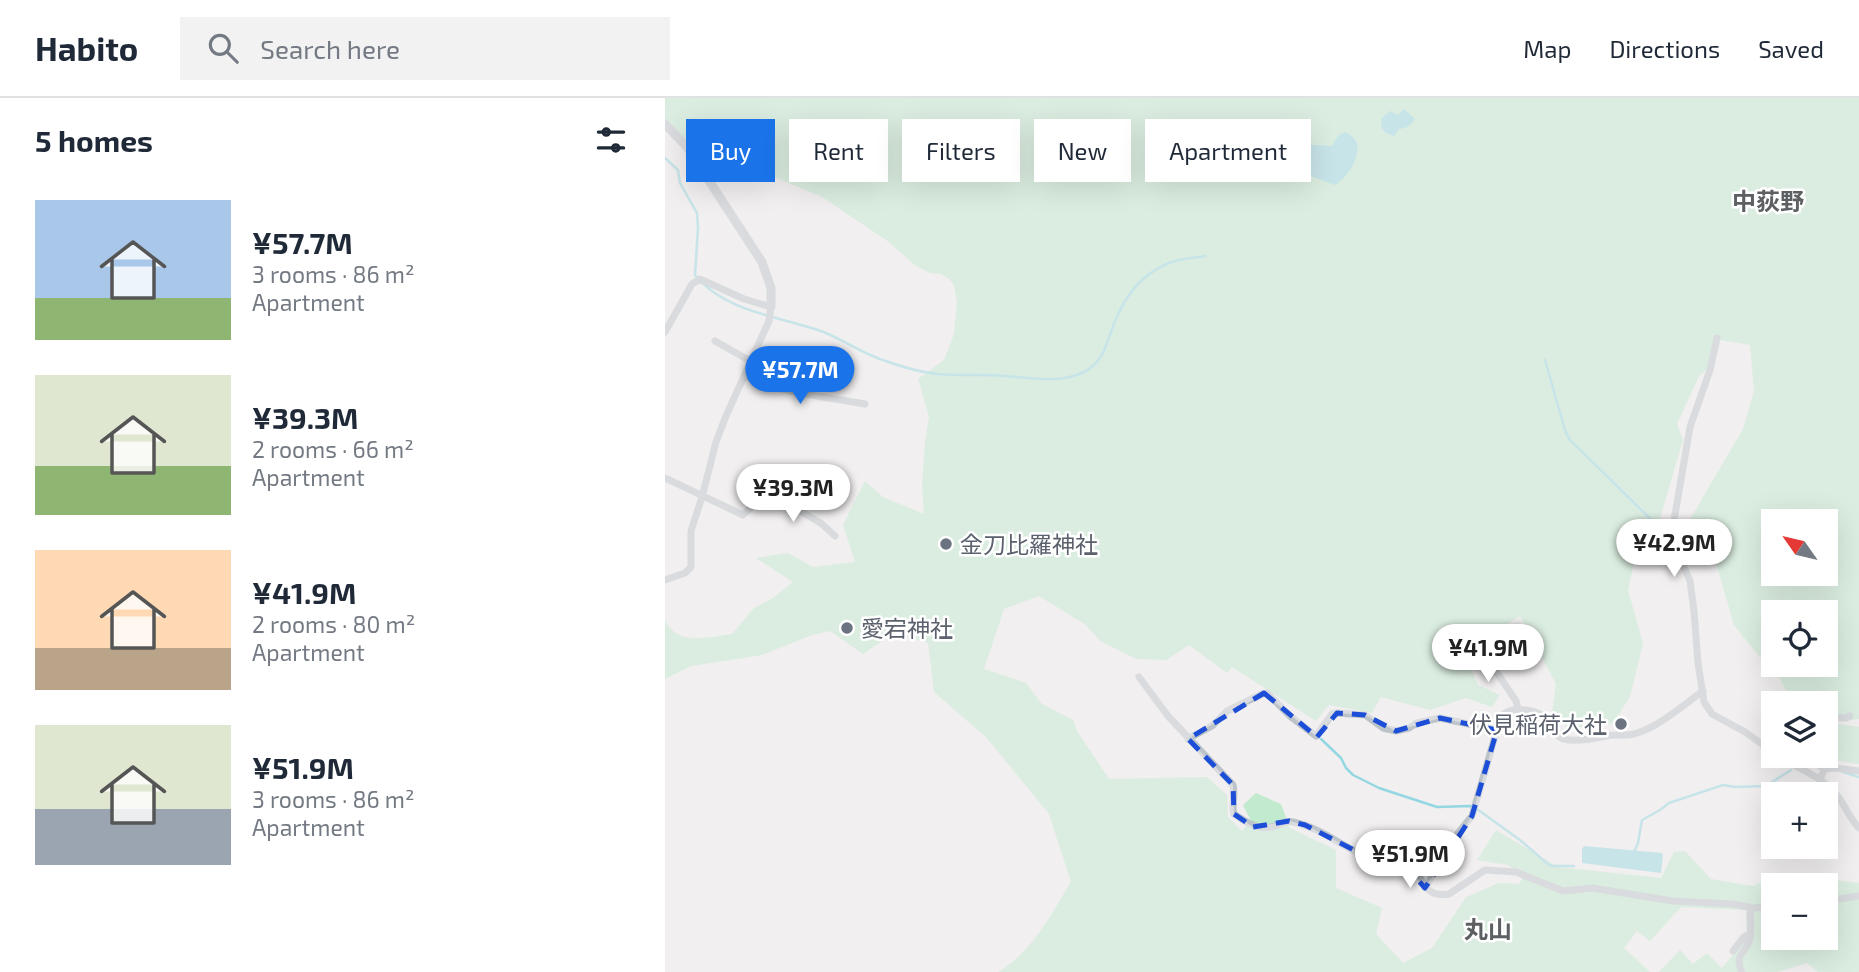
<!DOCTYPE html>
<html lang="en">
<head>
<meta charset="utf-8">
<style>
  :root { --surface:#fff; --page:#f2f2f3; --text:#1f2937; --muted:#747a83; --line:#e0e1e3; --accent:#1a73e8 }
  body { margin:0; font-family:"Exo 2","Noto Sans JP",sans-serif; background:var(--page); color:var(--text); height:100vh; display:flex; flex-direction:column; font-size:26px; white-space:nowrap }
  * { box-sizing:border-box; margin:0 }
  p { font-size:23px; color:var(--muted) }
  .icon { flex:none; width:38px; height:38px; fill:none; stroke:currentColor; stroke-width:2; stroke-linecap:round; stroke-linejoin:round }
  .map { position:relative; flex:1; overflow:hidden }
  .side { display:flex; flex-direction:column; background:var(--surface); width:665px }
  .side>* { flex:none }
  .banner { position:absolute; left:21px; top:21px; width:665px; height:63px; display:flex; gap:14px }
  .needle { width:46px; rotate:304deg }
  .buttons { position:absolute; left:1096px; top:411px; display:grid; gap:14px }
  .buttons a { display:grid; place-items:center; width:77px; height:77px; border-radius:0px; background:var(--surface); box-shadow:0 7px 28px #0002; font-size:35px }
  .price { position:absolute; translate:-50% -60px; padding:0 16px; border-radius:24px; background:#fff; color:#222; font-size:23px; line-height:46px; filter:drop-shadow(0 2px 4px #0008) }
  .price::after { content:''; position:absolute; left:50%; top:42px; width:21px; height:16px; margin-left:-10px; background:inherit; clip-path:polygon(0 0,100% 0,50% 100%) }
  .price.on { background:var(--accent); color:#fff }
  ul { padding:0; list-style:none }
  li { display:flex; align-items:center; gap:21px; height:175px; padding:0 35px }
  li span { display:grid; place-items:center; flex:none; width:196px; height:140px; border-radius:0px; color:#555 }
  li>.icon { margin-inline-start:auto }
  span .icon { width:84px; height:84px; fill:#fffc; stroke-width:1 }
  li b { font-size:30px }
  h2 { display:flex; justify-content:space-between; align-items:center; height:84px; padding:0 35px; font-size:30px }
  .tag { padding:0 24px; border-radius:0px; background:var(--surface); box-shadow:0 7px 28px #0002; font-size:24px; line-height:63px }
  .tag.on { background:var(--accent); color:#fff }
  header { display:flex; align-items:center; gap:42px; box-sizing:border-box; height:98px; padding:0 35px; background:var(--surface); border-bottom:2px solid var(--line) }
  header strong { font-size:33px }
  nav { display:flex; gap:38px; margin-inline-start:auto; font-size:24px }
  .search { width:490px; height:63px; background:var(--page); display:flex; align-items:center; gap:18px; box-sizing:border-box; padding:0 24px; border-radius:0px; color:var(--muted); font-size:26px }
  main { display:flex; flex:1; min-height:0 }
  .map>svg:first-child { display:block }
</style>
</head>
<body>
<header>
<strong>Habito</strong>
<div class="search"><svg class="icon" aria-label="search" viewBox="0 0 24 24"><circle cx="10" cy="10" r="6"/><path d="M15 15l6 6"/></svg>Search here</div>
<nav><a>Map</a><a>Directions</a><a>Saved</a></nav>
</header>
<main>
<section class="side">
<h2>5 homes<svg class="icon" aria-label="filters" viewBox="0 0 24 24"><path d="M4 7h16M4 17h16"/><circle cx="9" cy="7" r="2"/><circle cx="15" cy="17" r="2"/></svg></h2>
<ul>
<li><span style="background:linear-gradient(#a9c7e8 70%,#8fb573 0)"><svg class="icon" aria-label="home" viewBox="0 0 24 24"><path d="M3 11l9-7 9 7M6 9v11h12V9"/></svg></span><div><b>¥57.7M</b><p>3 rooms · 86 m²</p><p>Apartment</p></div></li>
<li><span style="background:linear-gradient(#dfe7d0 65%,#8fb573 0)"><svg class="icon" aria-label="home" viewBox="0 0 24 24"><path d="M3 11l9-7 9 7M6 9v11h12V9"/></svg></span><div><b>¥39.3M</b><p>2 rooms · 66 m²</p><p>Apartment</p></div></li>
<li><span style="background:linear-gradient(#ffd9b3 70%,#b9a48a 0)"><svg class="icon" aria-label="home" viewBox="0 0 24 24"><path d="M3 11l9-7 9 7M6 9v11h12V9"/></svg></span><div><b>¥41.9M</b><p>2 rooms · 80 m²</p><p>Apartment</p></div></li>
<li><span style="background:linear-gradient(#dfe7d0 60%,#9aa5b1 0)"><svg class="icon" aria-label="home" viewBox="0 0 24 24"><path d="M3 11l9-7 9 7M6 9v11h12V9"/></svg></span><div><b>¥51.9M</b><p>3 rooms · 86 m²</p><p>Apartment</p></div></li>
</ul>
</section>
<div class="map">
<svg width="1194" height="874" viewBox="0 0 1194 874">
  <rect width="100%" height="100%" fill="#f1efef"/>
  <!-- green -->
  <path fill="#c2eacf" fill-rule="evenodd" d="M0,0H1194V621L1187,622L1160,616V606L1132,605L1120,591L1112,575L1093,557L1069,527L1051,465L1021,428L1078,331L1089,293L1085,247L1050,241L1042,271L1034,278L1012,326L1018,342L990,437L972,452L963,492L978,545L965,599L948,625L904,631L887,615L891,586L855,518L798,553L813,587L835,597L827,609L801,600L765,612L716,599L707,615L664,607L651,623L567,569L562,575L524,547L501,562L471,561L435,543L421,527L374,498L339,511L319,571L361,585L377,606L408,622L412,633L444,681L542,679L562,697L563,719L577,733L586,723L578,707L591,695L616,706L625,730L671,752V790L717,810L711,836L738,865L767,850L801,799L834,785L854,786L859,777L843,767L812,762L831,732L893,769L996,780L1009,754L1020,753L1046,781L1088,788L1114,775L1194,785V874H1153L1142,865L1113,874H994L1015,852L1028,866L1042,855L1057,870L1082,840L1081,812L1016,809L985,843L972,833L959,850L985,874H333C367,854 386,817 406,784L384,716L321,639L269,594L263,545L229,535L198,556L165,533L147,537L97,557L26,568L0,581V522C13,549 43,539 67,536L89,510L108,500L128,484L91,460L123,455L148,469L190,464L178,427L200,383L218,399L259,416L257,387L260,345L264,319L253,281L279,262L289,236L292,204L289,187L284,181L276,176L265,175L251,168L224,144L157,99L47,53C20,50 17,43 0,23ZM1108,424H1160V476H1108ZM1108,514H1160V567H1108ZM1108,788H1160V840H1108Z
    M1166,625L1194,629V666L1161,661Z"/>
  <!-- water -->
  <path fill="#94d7e2" d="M739,11L750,21C745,28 742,30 734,31L729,38L721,35L716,29L717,20L725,13L733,17Z
    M680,34C685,37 691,40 692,46C695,61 682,80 670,87L635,74L621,64L625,50L634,46L667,48L673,38Z
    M919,748L997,755L998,757L996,775L917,765V751Z"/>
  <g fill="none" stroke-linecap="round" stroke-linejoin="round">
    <!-- stream -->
    <path stroke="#94d7e2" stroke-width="2.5" d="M0,60L13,72L15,85L32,115L33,130L30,177C59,213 111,218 153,232C177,240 197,256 221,263C237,269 255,274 272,276C295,278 318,276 341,278C367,280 394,286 419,274C440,263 441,245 449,226C459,199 477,176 504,165C515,160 529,160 540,158
      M880,262L900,332L904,341L999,434
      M656,641L676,660L681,670L688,677L714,690L772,709L805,708L812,711L855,742L884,767L888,768H909
      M1178,674L1194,679
      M968,756L973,745L977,722L995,712L1004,705L1058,687L1070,689L1101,688L1126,672"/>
    <!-- minor -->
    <path stroke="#bcc4ca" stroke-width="7" d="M0,234L27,186L35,181L79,201L106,209L104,223L61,318L51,344L37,399L26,433V469L20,475L0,482
      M1052,240L1045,272L1025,329L1006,440L1007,448L1020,471L1025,483L1029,513L1033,565L1039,604L1047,616L1080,634L1108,654
      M50,243L87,264
      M80,278C117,295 160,299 200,306
      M0,380L78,417L94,402L111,398L157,426L170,438
      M818,554L851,603L853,610
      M474,579L503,618L568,687C571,699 566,705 569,716C584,726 595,734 613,727C619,725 622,722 628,724C659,730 682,753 711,763C721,767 733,765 743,768C761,775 755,801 784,796L820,772L851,774L898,793L927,790L1008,803L1067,806L1089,810L1108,808
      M1160,619L1181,620L1185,618
      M523,641L547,628L562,613L599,595H602L626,619L651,638L667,616L672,615L700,617L718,630L731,633L744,630L752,625L775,620L832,632
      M1114,658C1131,670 1156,678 1169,694C1180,705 1183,719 1194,730
      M1139,658L1160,671
      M1154,682L1160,671L1170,670L1194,673
      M760,790L793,735L807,718L836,618C848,607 875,611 885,624C889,630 891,639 898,641C908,644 932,640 942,638C951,636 960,638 969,636C994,629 1017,608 1038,593
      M1160,803L1194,798
      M1068,853L1079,839L1085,836
      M1077,874C1068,857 1081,855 1085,841C1087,831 1085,819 1085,810"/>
    <!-- tertiary -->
    <path stroke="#bcc4ca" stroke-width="9" d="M0,26L22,49L97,164L106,190V209"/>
  </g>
  <!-- marked area -->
  <path d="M0 0H1194V874H0ZM599,595L652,639L672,615L700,617L731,633L775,620L832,632L807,718L760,790L741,768L714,765L640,727L624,723L588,729L569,716L568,687L523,641Z" fill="#f1efef" fill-opacity=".55" fill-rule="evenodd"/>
  <path fill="none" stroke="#1d4ed8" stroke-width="5" stroke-dasharray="14 9" stroke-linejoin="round" d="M599,595L652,639L672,615L700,617L731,633L775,620L832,632L807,718L760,790L741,768L714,765L640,727L624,723L588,729L569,716L568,687L523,641Z"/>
  <!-- markers -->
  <g fill="#6b7280" stroke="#fff" stroke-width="2.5">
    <circle cx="281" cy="446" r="7"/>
    <circle cx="182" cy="530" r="7"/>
    <circle cx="956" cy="626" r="7"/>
  </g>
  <g text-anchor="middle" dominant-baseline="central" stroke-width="5" stroke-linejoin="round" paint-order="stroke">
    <!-- worship labels -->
    <g font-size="23" fill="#5b616d" stroke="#fff" text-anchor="start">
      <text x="295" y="446">金刀比羅神社</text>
      <text x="196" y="530">愛宕神社</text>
      <text x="942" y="626" text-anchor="end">伏見稲荷大社</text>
    </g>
    <!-- neighbourhood labels -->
    <g font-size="24" font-weight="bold" fill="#5c6063" stroke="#fff">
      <text x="1103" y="102">中荻野</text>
      <text x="823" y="830">丸山</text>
    </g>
  </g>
</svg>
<div class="buttons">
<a><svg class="needle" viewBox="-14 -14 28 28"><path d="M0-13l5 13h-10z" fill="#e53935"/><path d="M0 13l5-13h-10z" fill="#747a83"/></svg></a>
<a><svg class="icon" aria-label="locate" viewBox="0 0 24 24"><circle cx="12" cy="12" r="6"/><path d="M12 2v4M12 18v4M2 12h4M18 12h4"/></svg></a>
<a><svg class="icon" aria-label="layers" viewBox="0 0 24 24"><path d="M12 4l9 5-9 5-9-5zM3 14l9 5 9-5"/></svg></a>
<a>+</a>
<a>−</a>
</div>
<b class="price on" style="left:135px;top:308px">¥57.7M</b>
<b class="price" style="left:128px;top:426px">¥39.3M</b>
<b class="price" style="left:1009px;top:481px">¥42.9M</b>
<b class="price" style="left:823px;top:586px">¥41.9M</b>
<b class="price" style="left:745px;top:792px">¥51.9M</b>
<div class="banner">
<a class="tag on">Buy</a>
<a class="tag">Rent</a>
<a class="tag">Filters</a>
<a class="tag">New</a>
<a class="tag">Apartment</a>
</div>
</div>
</main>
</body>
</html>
